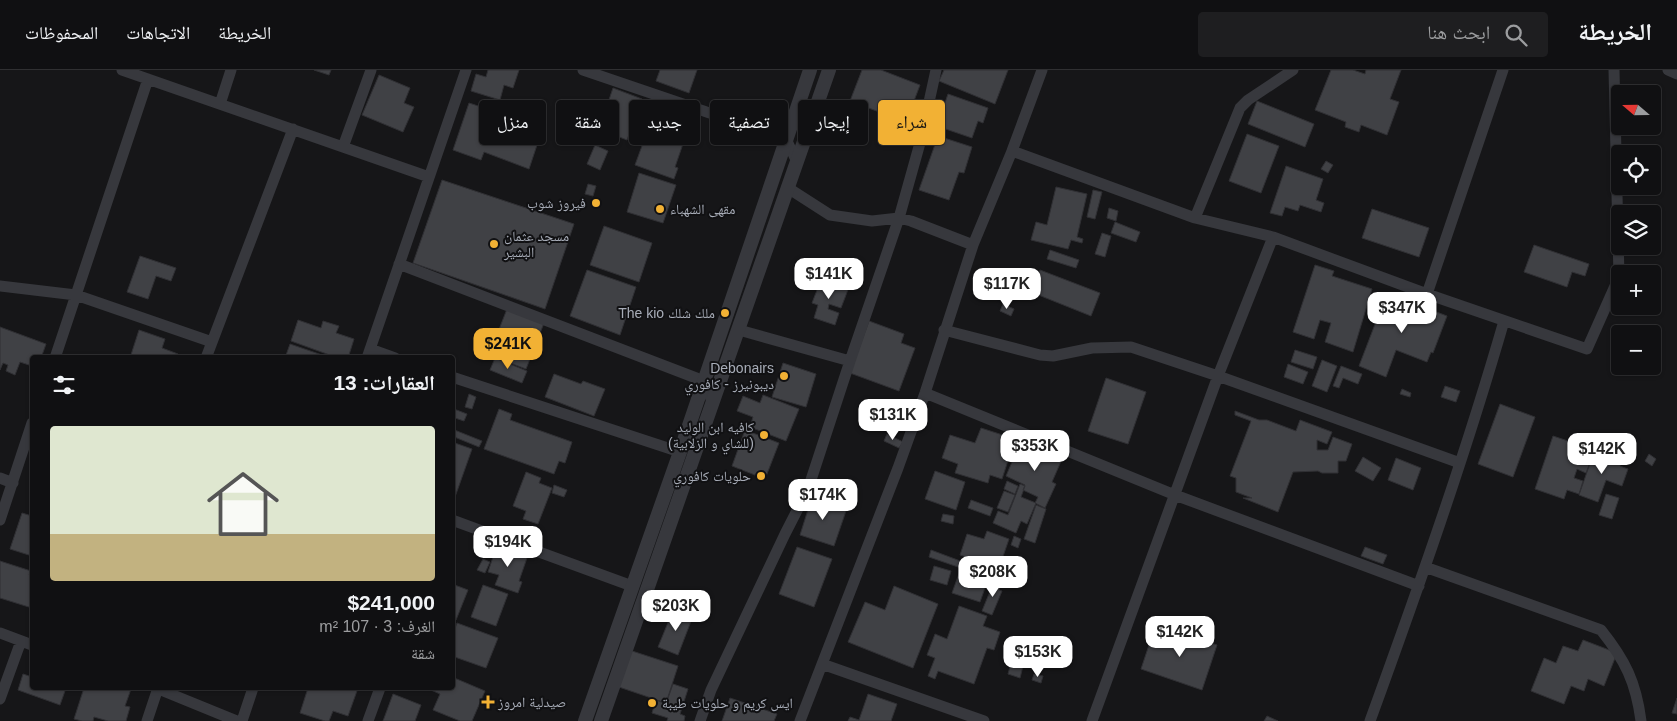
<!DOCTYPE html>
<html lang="ar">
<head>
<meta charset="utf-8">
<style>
  :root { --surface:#101012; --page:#1e1e20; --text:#f1f3f6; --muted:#9c9d9f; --line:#303032; --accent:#f2b134 }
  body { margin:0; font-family:Arial,"Noto Naskh Arabic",sans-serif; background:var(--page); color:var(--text); direction:rtl; height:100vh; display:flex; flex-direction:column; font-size:19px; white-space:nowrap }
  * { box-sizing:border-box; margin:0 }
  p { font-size:16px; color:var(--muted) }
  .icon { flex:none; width:28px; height:28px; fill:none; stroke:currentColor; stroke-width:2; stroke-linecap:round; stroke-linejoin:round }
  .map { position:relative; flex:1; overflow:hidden; direction:ltr }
  .details { position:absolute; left:30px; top:285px; width:425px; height:335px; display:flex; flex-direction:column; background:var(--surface); border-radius:5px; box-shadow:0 1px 4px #0004,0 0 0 1px var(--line); direction:rtl }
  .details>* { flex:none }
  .hud { position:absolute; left:470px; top:30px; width:475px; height:45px; direction:rtl; display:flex; gap:10px }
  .needle { width:32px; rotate:290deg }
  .fabs { position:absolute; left:1611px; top:15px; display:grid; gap:10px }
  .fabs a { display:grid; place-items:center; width:50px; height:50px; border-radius:5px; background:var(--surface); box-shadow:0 1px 4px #0004,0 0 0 1px var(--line); font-size:25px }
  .price { position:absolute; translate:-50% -42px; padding:0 11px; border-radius:10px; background:#fff; color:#222; font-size:16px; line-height:32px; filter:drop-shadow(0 1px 2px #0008) }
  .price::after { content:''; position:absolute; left:50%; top:30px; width:15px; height:11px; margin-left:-8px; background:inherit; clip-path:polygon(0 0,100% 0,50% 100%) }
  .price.selected { background:var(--accent); color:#111 }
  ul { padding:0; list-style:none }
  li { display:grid; align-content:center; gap:10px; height:265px; padding:0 20px }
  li+li { border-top:1px solid var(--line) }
  li span { display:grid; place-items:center; height:155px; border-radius:5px; color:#555 }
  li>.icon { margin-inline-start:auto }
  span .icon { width:90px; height:90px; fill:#fffc; stroke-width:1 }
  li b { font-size:21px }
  h2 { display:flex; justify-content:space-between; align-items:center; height:60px; padding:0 20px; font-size:21px }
  .chip { padding:0 18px; border-radius:5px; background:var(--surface); box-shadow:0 1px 4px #0004,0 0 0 1px var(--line); font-size:18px; line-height:45px }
  .chip.selected { background:var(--accent); color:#111 }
  header { display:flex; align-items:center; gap:30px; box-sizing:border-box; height:70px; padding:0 25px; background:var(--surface); border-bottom:1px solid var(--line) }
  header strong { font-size:24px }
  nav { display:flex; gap:28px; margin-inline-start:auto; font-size:18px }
  .search { width:350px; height:45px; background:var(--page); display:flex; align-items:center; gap:12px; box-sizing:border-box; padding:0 18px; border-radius:5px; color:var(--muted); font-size:19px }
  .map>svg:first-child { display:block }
</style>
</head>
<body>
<header>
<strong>الخريطة</strong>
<div class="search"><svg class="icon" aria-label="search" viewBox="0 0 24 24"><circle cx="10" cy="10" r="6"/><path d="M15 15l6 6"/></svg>ابحث هنا</div>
<nav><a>الخريطة</a><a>الاتجاهات</a><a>المحفوظات</a></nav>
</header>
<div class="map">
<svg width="1677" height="651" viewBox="0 0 1677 651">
  <rect width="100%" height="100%" fill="#161618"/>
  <!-- building -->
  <path fill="#404145" stroke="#303034" d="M314,0H331L329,5Z
    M488,0H519L513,18L504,15L500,30L471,21L476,4L486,7Z
    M660,0H697L689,23L656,11Z
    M862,0H881L920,15L906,52L850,31Z
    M944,0H1008L995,34L939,11Z
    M1331,0H1353L1365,4L1366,0H1401L1390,29L1399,32L1387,65L1361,55L1359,62L1345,57L1346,52L1315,40Z
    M379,5L410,18L404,33L414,37L403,62L362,45Z
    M613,18L642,29L627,70L599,59Z
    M948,24L988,38L983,53L978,51L972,68L937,56Z
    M1257,31L1314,54L1305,77L1248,54Z
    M469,33L543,57L529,99L484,82L481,90L453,80Z
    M661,44L684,53L680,66L685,68L675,97L678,98L674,109L635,95L650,54L657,56Z
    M1247,64L1279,76L1261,123L1229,111Z
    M938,66L972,77L964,103L959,102L949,130L919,120Z
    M595,75L608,81L600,100L587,94Z
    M1326,91L1333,95L1328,103L1321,99Z
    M1286,96L1323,109L1316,130L1324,133L1321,142L1300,135L1298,141L1285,137L1282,146L1270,143Z
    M639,103L676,115L663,153L627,142Z
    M442,110L574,154L545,239L413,193Z
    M588,114L596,116L593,126L585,124Z
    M1056,117L1087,124L1077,167L1083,169L1082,173L1071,170L1068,179L1031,170L1036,152L1047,155Z
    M1093,120L1102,122L1095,149L1087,147Z
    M1109,138L1118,141L1116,151L1107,148Z
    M1372,139L1429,158L1419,187L1362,168Z
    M1115,152L1140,162L1136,172L1111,163Z
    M604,156L652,173L639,212L590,195Z
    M1102,163L1111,166L1105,187L1095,184Z
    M1534,175L1589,194L1585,206L1572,202L1567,217L1524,202Z
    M1050,180L1079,190L1076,198L1047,189Z
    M140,186L176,198L171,211L156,206L148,229L127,222Z
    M1315,195L1334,201L1332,206L1372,219L1353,282L1325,272L1331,253L1320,250L1314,269L1293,262Z
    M587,200L636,217L620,265L570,246Z
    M1040,200L1100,223L1091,246L1031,222Z
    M822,207L849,217L841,238L829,234L828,239L839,243L835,255L814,248L818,235L812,233Z
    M1387,223L1447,246L1433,283L1431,282L1427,292L1396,280L1386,307L1359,296Z
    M1003,234L1014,239L1011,246L1000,241Z
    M507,239L544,253L526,299L489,285Z
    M298,250L321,258L323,251L339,256L336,263L354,269L348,288H338L291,271Z
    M869,251L904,264L901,273L915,278L899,321L850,303Z
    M0,257L46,274L41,288H32V296L20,292L15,305L6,301L8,295L3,293L0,300Z
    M139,260L165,269L162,278L178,284L177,288H130Z
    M290,274L322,285V288H285Z
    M1295,280L1317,287L1313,299L1291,292Z
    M495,288L527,301L522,313L490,300Z
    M1322,290L1337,296L1327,322L1312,316Z
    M783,293L816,304L806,337L772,327Z
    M1288,294L1308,302L1303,314L1284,307Z
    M1341,296L1362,304L1358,314L1343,308L1339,318L1333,316Z
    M554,304L581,314L583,311L605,319L594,346L545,327Z
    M1106,308L1146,322L1128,374L1088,361Z
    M1445,316L1460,321L1456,332L1441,327Z
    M1402,319L1411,323L1410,327L1400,324Z
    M469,324L476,327L472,339L465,337Z
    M763,325L799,339L786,371L750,357L753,347L737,341L743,326L760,333Z
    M1500,334L1535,347L1513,407L1478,394Z
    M454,339L467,344L464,351L452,347Z
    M499,339L512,344L510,350L572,372L565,393L559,391L554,404L484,379Z
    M1235,341L1259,350H1267L1296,361L1300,350L1332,362L1327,374L1317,370V380H1328L1333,367L1352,374L1346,391H1338V403H1322L1318,401L1293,402L1278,442L1243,428H1252L1236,422V408L1230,406L1251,351L1235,345Z
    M981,358L1015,369L1002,409L990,405L988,413L955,403L958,394L942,388L950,365L975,373Z
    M452,359L482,371L479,377L452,366Z
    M745,360L779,373L765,409L732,396Z
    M887,364L903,372L899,378L884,371Z
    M1553,366L1574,373L1569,388L1589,395L1586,403L1577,399L1574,408L1583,411L1579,424L1567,420L1564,429L1535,419Z
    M1021,371L1062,389L1052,412L1056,414L1045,438L1035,433L1038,427L1023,420L1025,415L1006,406Z
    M452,372L472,379L455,427L452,426Z
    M1595,379L1623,389L1620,396L1628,399L1622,416L1606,410L1598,432L1579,425Z
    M1649,384L1656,389L1652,396L1645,391Z
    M1363,387L1381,398L1373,411L1355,401Z
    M1396,388L1421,398L1413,420L1388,410Z
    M935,401L965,412L956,440L925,429Z
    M526,402L541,408L539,413L552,418L538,454L523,449L526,441L513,436Z
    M1007,411L1018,416L1015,424L1004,419Z
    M1020,414L1025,416L1021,427L1036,433L1027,454L1021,451L1016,463L993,453L998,441L1008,445Z
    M554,415L567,420L564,427L552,423Z
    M1004,421L1015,425L1008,442L997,438Z
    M1606,424L1619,428L1612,449L1599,445Z
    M812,427L847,438L834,476L800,465Z
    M971,430L993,438L990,446L968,438Z
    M1036,435L1046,439L1035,473L1024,469Z
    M22,443L32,446V486L10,479Z
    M943,444L954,446L953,454L941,451Z
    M987,461L1009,469L999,498L960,485L967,464L984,469Z
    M1014,466L1021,469L1018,478L1011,475Z
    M497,475L528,485L519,511L522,512L518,523L495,515L499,505L488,502Z
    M797,477L832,489L814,537L779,524Z
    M1365,477L1387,485L1383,494L1361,486Z
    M931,480L963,492L965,488L992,498L980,532L952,523L961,498L929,487Z
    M483,489L490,492L485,503L477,500Z
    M0,491L31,501L29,505L32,506V538L0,528Z
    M1003,491L1011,494L1007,506L999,503Z
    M934,496L951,501L947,515L930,510Z
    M995,509L1002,512L999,520L1002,521L992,545L982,541Z
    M452,514L468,520L456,550L452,549Z
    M483,515L508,524L496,556L471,547Z
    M894,516L938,534L913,598L848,572L865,532L885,540Z
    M959,536L987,546L983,556L1000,562L994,580L987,578L974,614L938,601L935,609L928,606L935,588L927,585L935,564L947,569Z
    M674,538L693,546L678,585L658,577Z
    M457,553L498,568L486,598L452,586V566Z
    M1164,557L1217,575L1202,620L1141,599L1149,575L1157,577Z
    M1583,570L1617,583L1604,616L1588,609L1584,621L1571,616L1564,634L1531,621L1544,588L1556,593L1563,576L1578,581Z
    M629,580L678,596L666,633L616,616Z
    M1011,593L1023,596L1020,608L1008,604Z
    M23,604L32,607V618H66L60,635L18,620Z
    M1034,604L1043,606L1041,613L1032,610Z
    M452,607L485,621L472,651H460L433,640L440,624L431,620L432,618H452Z
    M673,614L688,619L680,644L685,646L684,651H667L668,648L652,643L656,630L666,634Z
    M84,618L131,619L125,636L130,637L126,651H108L94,647L93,651H82L74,649Z
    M308,618H358L348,646L333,641L329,651H325L300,643Z
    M393,624L421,635L415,651H383Z
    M868,624L897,634L891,651H848L850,647L859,650Z
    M730,628L777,644L774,651H722Z
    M1677,628V644L1672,643Z
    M1267,646L1278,651H1264Z"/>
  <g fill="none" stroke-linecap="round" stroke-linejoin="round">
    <!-- minor -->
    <path stroke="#37383d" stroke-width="11" d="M122,0L429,107
      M583,0L786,69L797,92
      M1668,0L1677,4
      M220,34L231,0
      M343,77L371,0
      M1012,81L1195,148L1273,167L1427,224L1587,279L1619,207L1614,0
      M788,118L830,145L872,151L899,148L911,151L973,175
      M1195,148L1240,38L1248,30L1293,0
      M399,194L704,311L713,334
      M0,216L76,225L212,272
      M1427,224L1503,0
      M739,260L850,291
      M944,260L1040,285L1053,286L1092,278L1131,277L1218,306L1460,393
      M370,279L395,288
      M55,288L148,9
      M206,288L293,59
      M367,288L466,0
      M452,307L680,382
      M925,323L1175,425L1419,516
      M0,408L13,413
      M0,450L32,353
      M452,450L632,516
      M1425,497L1601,560C1625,590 1636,612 1641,651
      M0,563L32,575
      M822,594L984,651
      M156,618L237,651
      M0,629L21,571
      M147,651L158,618
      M242,651L253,618
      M368,651L380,618
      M700,651L711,620L785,464L808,419L850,291L899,148L920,73L936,0
      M800,651L898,398L925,323L973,175L1012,81L1042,0
      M1092,651L1218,306L1273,167
      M1370,651C1418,519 1465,386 1504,251"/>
    <!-- tertiary -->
    <path stroke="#37383d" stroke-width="14" d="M585,651L680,382L810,0
      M601,651L829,0"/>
  </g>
  <!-- markers -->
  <g fill="#f2b134" stroke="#111113" stroke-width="2">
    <circle cx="596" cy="133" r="5"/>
    <circle cx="660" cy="139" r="5"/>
    <circle cx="494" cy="174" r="5"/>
    <circle cx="725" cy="243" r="5"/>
    <circle cx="784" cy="306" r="5"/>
    <circle cx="764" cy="365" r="5"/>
    <circle cx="761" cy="406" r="5"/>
    <path d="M485.5 624.5h5v5h5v5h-5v5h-5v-5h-5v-5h5z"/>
    <circle cx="652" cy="633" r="5"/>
  </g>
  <g text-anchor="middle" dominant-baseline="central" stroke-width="4" stroke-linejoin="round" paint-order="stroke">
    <!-- poi labels -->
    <g font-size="14" fill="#a8adb8" stroke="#111113" text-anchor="end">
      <text x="586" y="133">فيروز شوب</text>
      <text x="670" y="139" text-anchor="start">مقهى الشهباء</text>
      <text x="504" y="166" text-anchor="start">مسجد عثمان<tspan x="504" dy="16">البشير</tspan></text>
      <text x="715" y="243">The kio ملك شلك</text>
      <text x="774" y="298">Debonairs<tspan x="774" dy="16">ديبونيرز - كافوري</tspan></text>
      <text x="754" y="357">كافيه ابن الوليد<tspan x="754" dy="16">(للشاي و الزلابية)</tspan></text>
      <text x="751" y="406">حلويات كافوري</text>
      <text x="498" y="632" text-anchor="start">صيدلية امروز</text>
      <text x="662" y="633" text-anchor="start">ايس كريم و حلويات طيبة</text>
    </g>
  </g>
</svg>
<div class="fabs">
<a><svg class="needle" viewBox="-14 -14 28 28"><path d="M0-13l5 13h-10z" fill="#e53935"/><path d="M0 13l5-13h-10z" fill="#9c9d9f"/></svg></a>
<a><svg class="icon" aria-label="locate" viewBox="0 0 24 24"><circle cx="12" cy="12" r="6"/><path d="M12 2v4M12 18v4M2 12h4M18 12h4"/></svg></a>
<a><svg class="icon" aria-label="layers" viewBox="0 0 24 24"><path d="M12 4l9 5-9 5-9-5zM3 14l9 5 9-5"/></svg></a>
<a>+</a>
<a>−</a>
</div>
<b class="price" style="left:829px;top:230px">$141K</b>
<b class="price" style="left:1007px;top:240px">$117K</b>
<b class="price" style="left:1402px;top:264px">$347K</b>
<b class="price selected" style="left:508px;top:300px">$241K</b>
<b class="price" style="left:893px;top:371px">$131K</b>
<b class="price" style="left:1035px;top:402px">$353K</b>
<b class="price" style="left:1602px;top:405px">$142K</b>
<b class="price" style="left:823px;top:451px">$174K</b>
<b class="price" style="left:508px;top:498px">$194K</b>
<b class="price" style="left:993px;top:528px">$208K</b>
<b class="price" style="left:676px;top:562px">$203K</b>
<b class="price" style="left:1180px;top:588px">$142K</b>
<b class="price" style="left:1038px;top:608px">$153K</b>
<div class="hud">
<a class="chip selected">شراء</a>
<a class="chip">إيجار</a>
<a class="chip">تصفية</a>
<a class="chip">جديد</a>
<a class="chip">شقة</a>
<a class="chip">منزل</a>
</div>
<section class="details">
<h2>العقارات: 13<svg class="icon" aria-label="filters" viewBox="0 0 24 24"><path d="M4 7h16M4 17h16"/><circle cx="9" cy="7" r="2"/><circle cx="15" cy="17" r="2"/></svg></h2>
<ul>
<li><span style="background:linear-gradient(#dfe7d0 70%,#c2b280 0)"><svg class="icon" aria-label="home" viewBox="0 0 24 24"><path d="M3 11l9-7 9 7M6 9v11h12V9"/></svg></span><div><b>$241,000</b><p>الغرف: 3 · 107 m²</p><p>شقة</p></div></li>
</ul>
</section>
</div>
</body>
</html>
